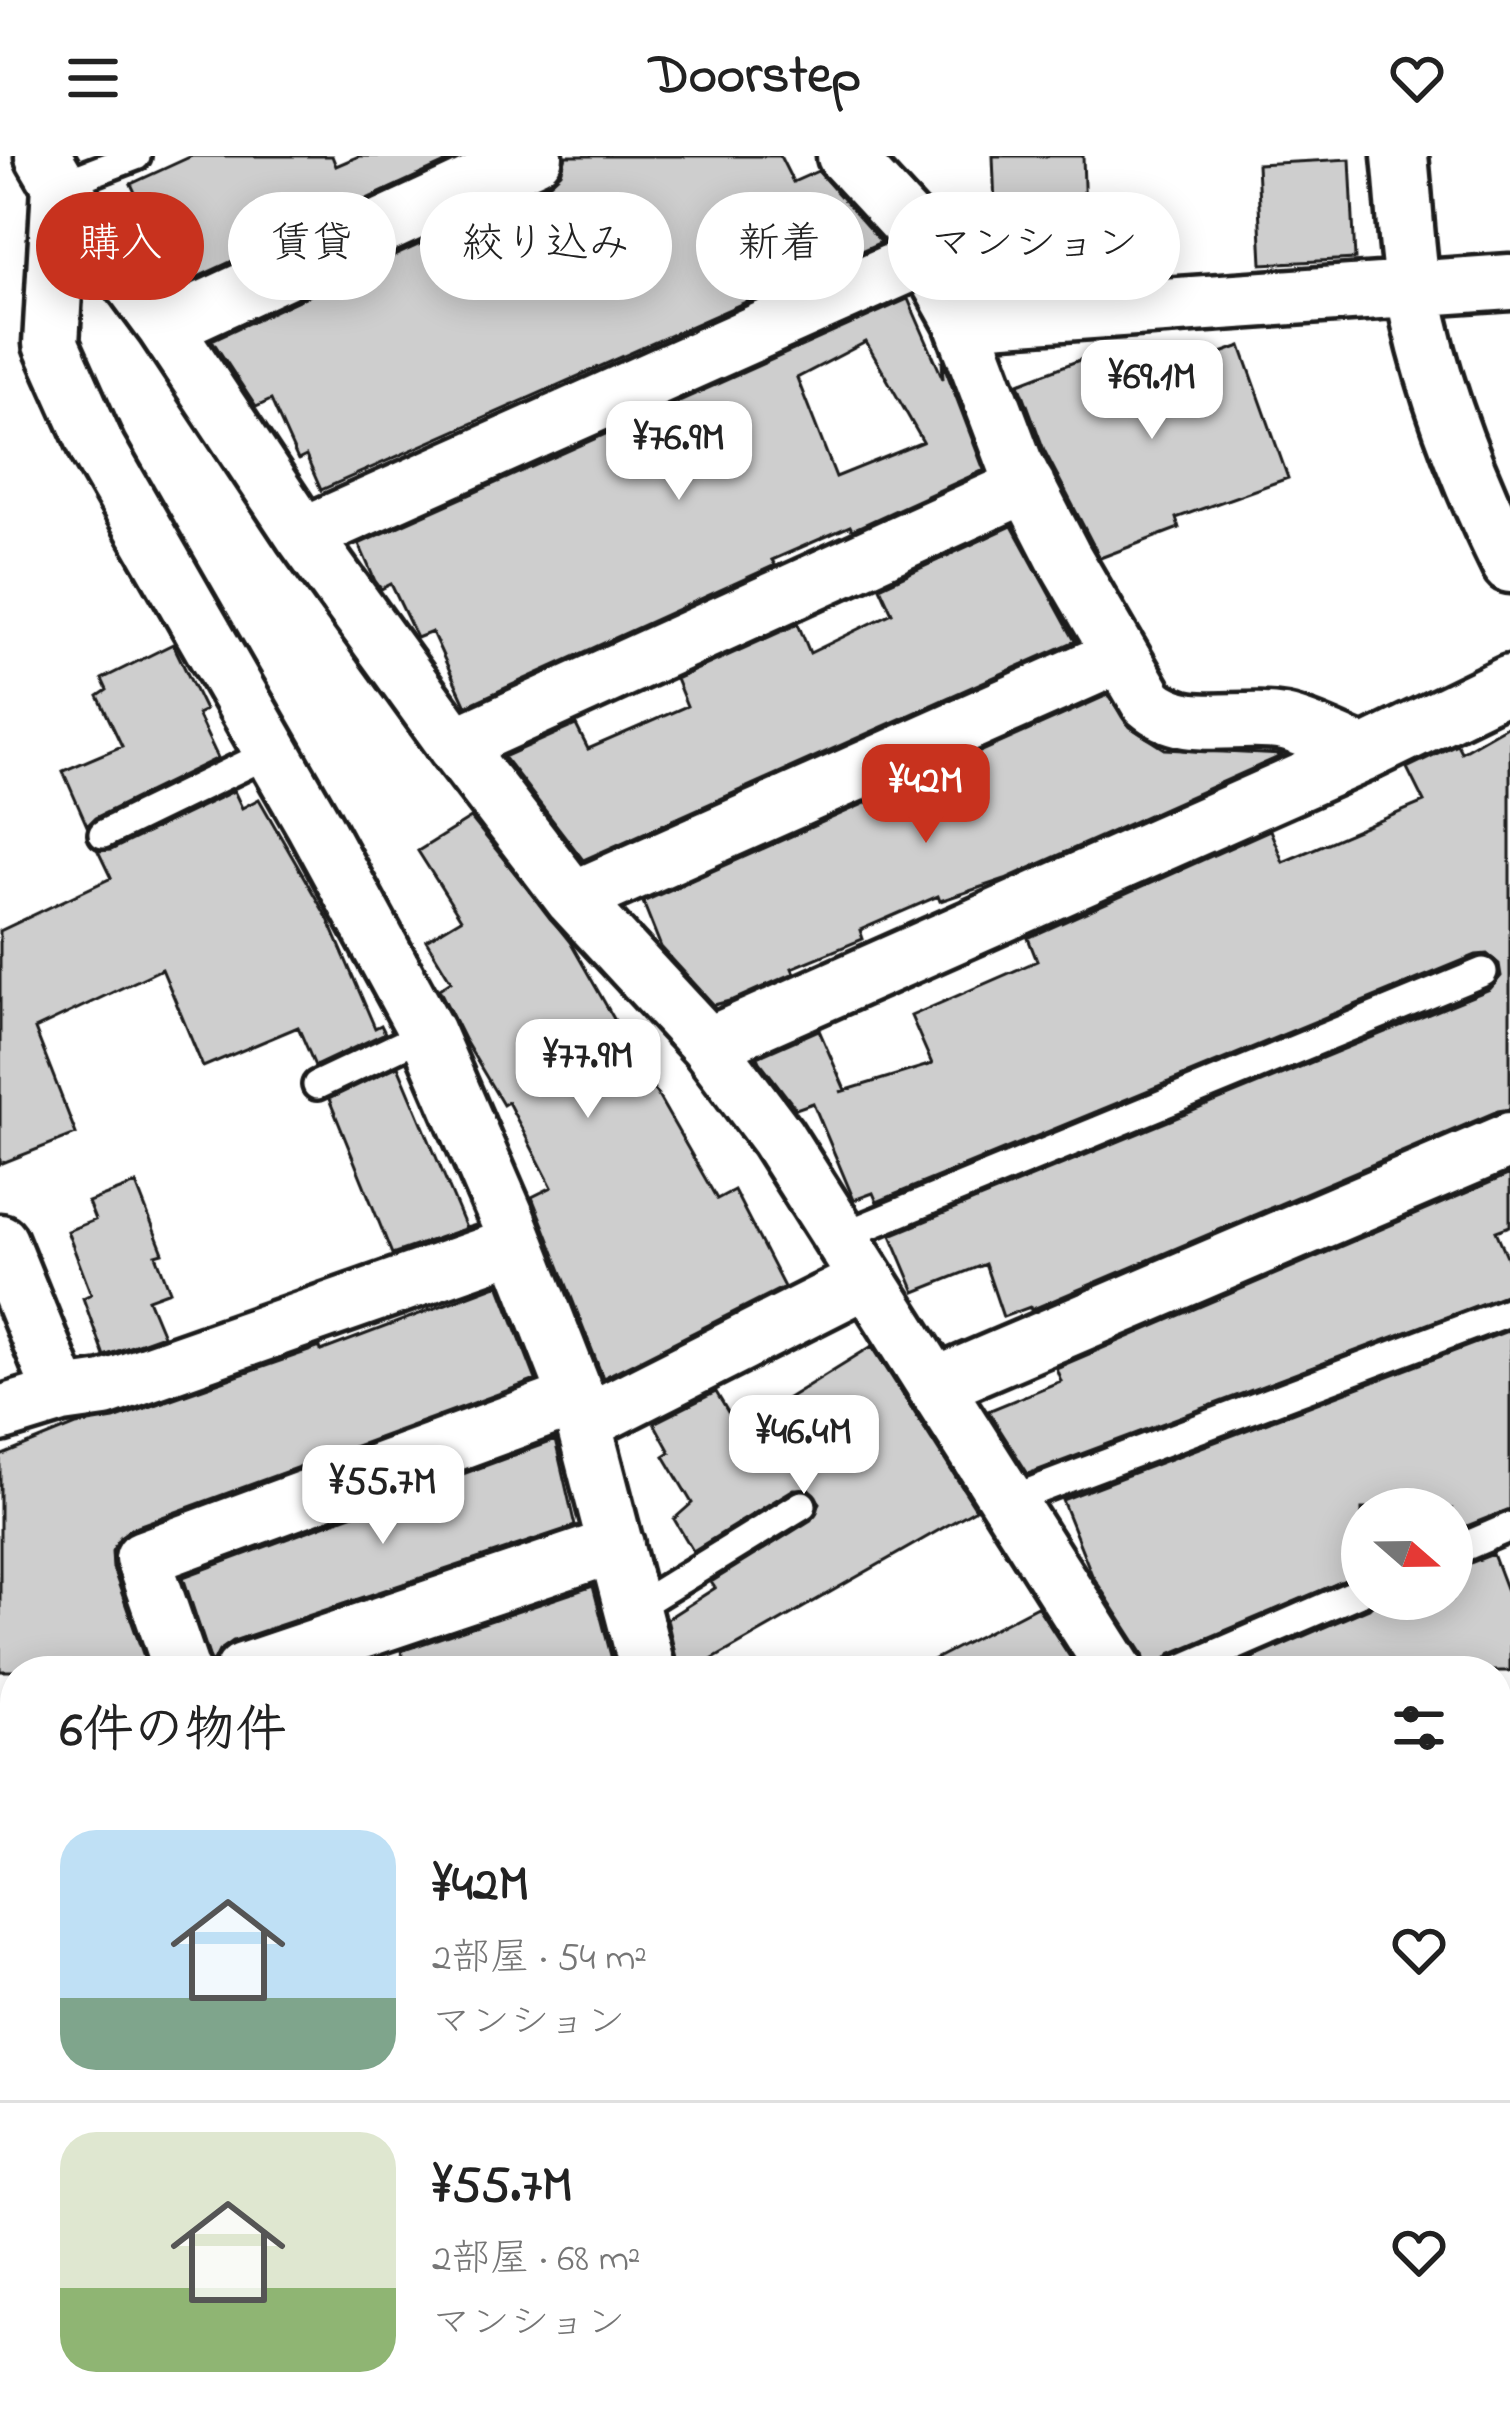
<!DOCTYPE html>
<html lang="ja">
<head>
<meta charset="utf-8">
<style>
  :root { --surface:#fff; --page:#f2f2f2; --text:#222; --muted:#767676; --line:#e0e0e0; --accent:#c8321e }
  body { margin:0; font-family:"Indie Flower","Klee One",sans-serif; background:var(--page); color:var(--text); height:100vh; display:flex; flex-direction:column; font-size:45px; white-space:nowrap }
  * { box-sizing:border-box; margin:0 }
  p { font-size:39px; color:var(--muted) }
  .icon { flex:none; width:66px; height:66px; fill:none; stroke:currentColor; stroke-width:2; stroke-linecap:round; stroke-linejoin:round }
  .map { position:relative; flex:1; overflow:hidden }
  .panel { position:absolute; left:0px; top:1500px; width:1512px; height:768px; display:flex; flex-direction:column; background:var(--surface); border-radius:48px 48px 0 0; box-shadow:0 6px 30px #0003 }
  .panel>* { flex:none }
  .guide { position:absolute; left:36px; top:36px; width:1440px; height:108px; display:flex; gap:24px }
  .needle { width:78px; rotate:110deg }
  .tools { position:absolute; left:1341px; top:1332px; display:grid; gap:24px }
  .tools a { display:grid; place-items:center; width:132px; height:132px; border-radius:50%; background:var(--surface); box-shadow:0 6px 30px #0003; font-size:60px }
  .price { position:absolute; translate:-50% -102px; padding:0 27px; border-radius:24px; background:#fff; color:#222; font-size:39px; line-height:78px; filter:drop-shadow(0 3px 6px #0008) }
  .price::after { content:''; position:absolute; left:50%; top:72px; width:36px; height:27px; margin-left:-18px; background:inherit; clip-path:polygon(0 0,100% 0,50% 100%) }
  .price.current { background:var(--accent); color:#fff }
  ul { padding:0; list-style:none }
  li { display:flex; align-items:center; gap:36px; height:300px; padding:0 60px }
  li+li { border-top:3px solid var(--line) }
  li span { display:grid; place-items:center; flex:none; width:336px; height:240px; border-radius:36px; color:#555 }
  li>.icon { margin-inline-start:auto }
  span .icon { width:144px; height:144px; fill:#fffc; stroke-width:1 }
  li b { font-size:51px }
  h2 { display:flex; justify-content:space-between; align-items:center; height:144px; padding:0 60px; font-size:51px }
  .chip { padding:0 42px; border-radius:54px; background:var(--surface); box-shadow:0 6px 30px #0003; font-size:42px; line-height:108px }
  .chip.current { background:var(--accent); color:#fff }
  header { display:flex; justify-content:space-between; align-items:center; height:156px; padding:0 60px; background:var(--surface); font-size:54px; font-weight:800 }
  .map>svg:first-child { display:block }
</style>
</head>
<body>
<header><svg class="icon" aria-label="menu" viewBox="0 0 24 24"><path d="M4 6h16M4 12h16M4 18h16"/></svg>Doorstep<svg class="icon" aria-label="heart" viewBox="0 0 24 24"><path d="M12 20l-8-8c-3-5 5-10 8-4 3-6 11-1 8 4z"/></svg></header>
<div class="map">
<svg width="1510" height="2268" viewBox="0 0 1510 2268">
  <rect width="100%" height="100%" fill="#fff"/>
  <filter id="ink" filterUnits="userSpaceOnUse"><feTurbulence type="fractalNoise" baseFrequency=".00833" numOctaves="2"/><feDisplacementMap in="SourceGraphic" scale="24" xChannelSelector="R" yChannelSelector="G"/><feConvolveMatrix kernelMatrix="1 2 1 2 8 2 1 2 1" color-interpolation-filters="sRGB"/></filter>
  <g filter="url(#ink)">
    <!-- building -->
    <path fill="#cecece" stroke="#1c1c1c" stroke-width="3" fill-rule="evenodd" d="M192,0H332L336,10L359,0H460L178,130L131,28Z
      M566,0H780L793,26L818,15L881,86L321,334L306,300L298,304L271,244L256,251L212,184L548,29L561,17Z
      M993,0H1083L1087,120L998,124Z
      M1350,3L1355,103L1262,108L1257,8Z
      M908,143L943,223L942,204L984,314L852,374L850,370L772,404L775,409L466,550L432,476L417,482L391,428L381,433L375,425L359,388ZM866,186L923,286L836,321L797,222Z
      M1241,190L1288,322L1176,362L1179,372L1100,402L1044,294L1019,227L1111,192L1124,226L1132,222L1134,228Z
      M1012,370L1075,485L583,704L504,601L576,569L588,593L687,550L676,523L798,468L810,497L892,457L880,431Z
      M173,488L205,554L197,558L218,602L95,662L87,670L63,615L122,590L98,540L107,534L102,523Z
      M1108,539L1130,571L1165,593L1283,599L1005,723L940,745L938,740L860,774L863,783L792,812L794,817L733,844L714,849L661,791L643,746Z
      M1510,568V953L1498,955L1031,1154L1030,1151L1003,1161L985,1108L915,1136L891,1079L1490,833L1501,820L1499,808L1487,798L1476,799L877,1046L873,1037L854,1044L813,947L796,953L760,906L758,901L819,874L845,934L840,936L932,908L911,860L1037,805L1028,782L1270,674L1283,706L1424,646L1407,612L1457,588L1461,596Z
      M234,635L242,652L259,643L328,763L375,872L381,869L385,877L315,910L298,871L203,911L162,813L35,873L76,978L0,1008V775L111,722L98,695L111,694Z
      M471,662L570,786L717,1043L734,1034L784,1131L603,1222L532,1041L552,1031L508,946L503,949L464,883L439,833L451,825L426,784L461,763L418,695Z
      M398,910L466,1072L476,1069L392,1098L329,943Z
      M1510,1018V1070L1496,1075L1510,1107V1137L1028,1318L988,1255L1061,1225L1056,1212Z
      M136,1028L163,1097L156,1099L170,1135L148,1143L163,1179L104,1200L83,1142L91,1138L67,1075L95,1064L88,1046Z
      M499,1128L536,1224L132,1372L120,1381L112,1395L113,1412L149,1515H0V1300L76,1269L114,1263L320,1191L321,1195Z
      M1510,1174V1353L1452,1376V1353H1362V1417L1170,1498L1159,1515H1147L1143,1498L1092,1419L1062,1344Z
      M872,1190L976,1353L692,1515H679L667,1463L715,1432L711,1426L811,1364L820,1347L809,1333H794L693,1395L674,1363L692,1347L664,1300L670,1296L654,1267L716,1236L738,1273Z
      M555,1284L575,1370L233,1485L219,1495L212,1509L183,1421Z
      M1493,1398L1510,1443V1515H1222L1369,1452L1378,1443H1452V1414Z
      M593,1430L615,1515H408L401,1495Z
      M1037,1450L1079,1515H912Z"/>
    <g fill="none" stroke-linecap="round" stroke-linejoin="round">
      <defs>
        <path id="service" d="M60,29L136,0
          M103,678L270,597
          M317,929L427,877
          M840,1081L1483,816
          M1007,1345L1510,1155
          M1452,1396L1510,1371
          M633,1453L802,1349
          M1177,1515L1362,1435
          M1497,1598L1510,1593"/>
        <path id="minor" d="M43,0L60,29L165,171L303,379L455,589L573,743L708,889L777,981L1116,1515
          M845,0L906,66L961,164L1015,307L1063,400L1148,546C1187,580 1237,558 1284,567C1311,573 1338,588 1364,598L1510,527
          M1400,0C1405,46 1406,94 1414,139C1432,233 1468,324 1510,409
          M60,29L51,188L98,293L314,669L427,877L506,1060L577,1242L648,1515
          M961,164L1510,126
          M165,171L535,0
          M303,379L923,102
          M455,589L1027,329
          M573,743L1119,500
          M708,889L1364,598
          M0,1086L62,1239
          M934,1230L1510,984
          M0,1258L62,1239L104,1233L517,1088
          M584,1267L867,1124
          M182,1515L143,1402L577,1242
          M243,1515L616,1389
          M0,1823L15,1817
          M1497,1853L1510,1848
          M1497,2090L1510,2111
          M373,2253L378,2268
          M641,2253L647,2268
          M0,2263L2,2268
          M814,2268L818,2253
          M1037,2268L1041,2253
          M1283,2268L1287,2253"/>
        <path id="tertiary" d="M179,2253L184,2268"/>
      </defs>
      <!-- service casing -->
      <use href="#service" stroke="#1c1c1c" stroke-width="36"/>
      <!-- minor casing -->
      <use href="#minor" stroke="#1c1c1c" stroke-width="63"/>
      <!-- tertiary casing -->
      <use href="#tertiary" stroke="#1c1c1c" stroke-width="75"/>
      <!-- service -->
      <use href="#service" stroke="#fff" stroke-width="27"/>
      <!-- minor -->
      <use href="#minor" stroke="#fff" stroke-width="54"/>
      <!-- tertiary -->
      <use href="#tertiary" stroke="#fff" stroke-width="66"/>
    </g>
  </g>
</svg>
<div class="tools">
<a><svg class="needle" viewBox="-14 -14 28 28"><path d="M0-13l5 13h-10z" fill="#e53935"/><path d="M0 13l5-13h-10z" fill="#767676"/></svg></a>
</div>
<b class="price" style="left:1152px;top:286px">¥69.1M</b>
<b class="price" style="left:679px;top:347px">¥76.9M</b>
<b class="price current" style="left:926px;top:690px">¥42M</b>
<b class="price" style="left:588px;top:965px">¥77.9M</b>
<b class="price" style="left:804px;top:1341px">¥46.4M</b>
<b class="price" style="left:383px;top:1391px">¥55.7M</b>
<div class="guide">
<a class="chip current">購入</a>
<a class="chip">賃貸</a>
<a class="chip">絞り込み</a>
<a class="chip">新着</a>
<a class="chip">マンション</a>
</div>
<section class="panel">
<h2>6件の物件<svg class="icon" aria-label="filters" viewBox="0 0 24 24"><path d="M4 7h16M4 17h16"/><circle cx="9" cy="7" r="2"/><circle cx="15" cy="17" r="2"/></svg></h2>
<ul>
<li><span style="background:linear-gradient(#bfe0f5 70%,#7fa58c 0)"><svg class="icon" aria-label="home" viewBox="0 0 24 24"><path d="M3 11l9-7 9 7M6 9v11h12V9"/></svg></span><div><b>¥42M</b><p>2部屋 · 54 m²</p><p>マンション</p></div><svg class="icon" aria-label="heart" viewBox="0 0 24 24"><path d="M12 20l-8-8c-3-5 5-10 8-4 3-6 11-1 8 4z"/></svg></li>
<li><span style="background:linear-gradient(#dfe7d0 65%,#8fb573 0)"><svg class="icon" aria-label="home" viewBox="0 0 24 24"><path d="M3 11l9-7 9 7M6 9v11h12V9"/></svg></span><div><b>¥55.7M</b><p>2部屋 · 68 m²</p><p>マンション</p></div><svg class="icon" aria-label="heart" viewBox="0 0 24 24"><path d="M12 20l-8-8c-3-5 5-10 8-4 3-6 11-1 8 4z"/></svg></li>
</ul>
</section>
</div>
</body>
</html>
